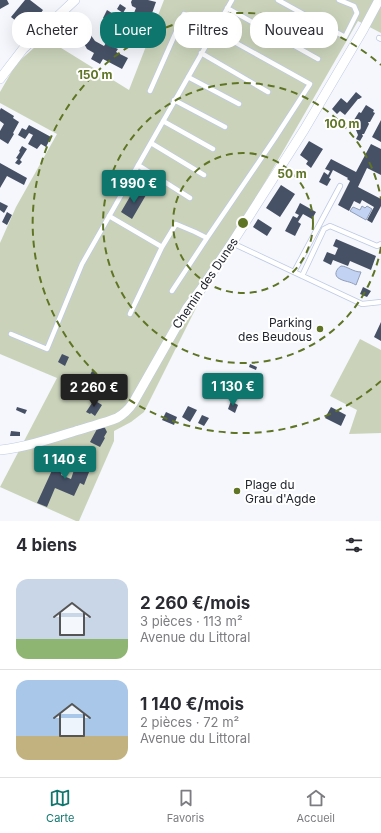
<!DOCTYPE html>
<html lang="fr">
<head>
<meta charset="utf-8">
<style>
  :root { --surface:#fff; --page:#f2f2f3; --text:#2b2b33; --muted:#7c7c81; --line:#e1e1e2; --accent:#0f766e }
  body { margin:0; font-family:Inter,sans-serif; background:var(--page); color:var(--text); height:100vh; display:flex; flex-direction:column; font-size:15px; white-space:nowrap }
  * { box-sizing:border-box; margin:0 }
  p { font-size:13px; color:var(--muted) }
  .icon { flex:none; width:22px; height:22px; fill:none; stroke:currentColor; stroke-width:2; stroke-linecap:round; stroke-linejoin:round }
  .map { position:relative; height:521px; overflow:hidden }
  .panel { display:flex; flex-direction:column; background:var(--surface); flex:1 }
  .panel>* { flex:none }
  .hud { position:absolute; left:12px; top:12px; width:357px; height:36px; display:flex; gap:8px }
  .price { position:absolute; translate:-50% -34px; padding:0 9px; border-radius:4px; background:var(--accent); color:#fff; font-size:13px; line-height:26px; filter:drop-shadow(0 1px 2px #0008) }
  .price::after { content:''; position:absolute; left:50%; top:24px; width:12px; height:9px; margin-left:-6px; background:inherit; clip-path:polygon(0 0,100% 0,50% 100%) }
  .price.on { background:#222; color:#fff }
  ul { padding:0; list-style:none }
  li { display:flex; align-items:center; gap:12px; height:100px; padding:0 16px }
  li+li { border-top:1px solid var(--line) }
  li span { display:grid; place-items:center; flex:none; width:112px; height:80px; border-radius:12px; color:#555 }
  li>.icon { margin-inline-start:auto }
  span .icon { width:48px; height:48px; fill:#fffc; stroke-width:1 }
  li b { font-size:17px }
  h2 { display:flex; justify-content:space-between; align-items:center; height:48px; padding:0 16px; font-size:17px }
  .pill { padding:0 14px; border-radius:16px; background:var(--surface); box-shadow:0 4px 16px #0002; font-size:14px; line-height:36px }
  .pill.on { background:var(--accent); color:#fff }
  .tab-bar { display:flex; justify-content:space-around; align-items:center; height:56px; border-top:1px solid var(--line); background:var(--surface); font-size:11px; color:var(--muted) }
  .tab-bar a { display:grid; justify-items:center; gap:2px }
  .tab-bar .on { color:var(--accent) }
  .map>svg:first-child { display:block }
</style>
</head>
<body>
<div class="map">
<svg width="381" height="521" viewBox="0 0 381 521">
  <rect width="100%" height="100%" fill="#f5f7fc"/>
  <!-- green -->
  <path fill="#cad3ba" d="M164,0H381V33L358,21L230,243L203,294L144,412L131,422L114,431V441L79,521H76L0,487L57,378L0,354V243L16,207L57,134L0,103V92L16,64L45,38L129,90Z
    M360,339L381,350V433L349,434L357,410L330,396Z"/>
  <!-- water -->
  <path fill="#c2d2f3" stroke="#919eb8" d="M362,206L365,208L367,206L372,209L366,220L350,211L353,207L360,210Z
    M341,266C347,266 353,272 361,272L356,285C349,281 346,282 340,279C333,276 336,269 341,266Z"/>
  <!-- building -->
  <path fill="#475166" d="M0,0H7L9,4L0,9Z
    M25,0H30L43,10L38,17L33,13L32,15L31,14L21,25L11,17Z
    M132,0H148L156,2L150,19L134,13L136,8L132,6L131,2Z
    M120,4L126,8L123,13L117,9Z
    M107,10L131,25L123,41L104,30L109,21L103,18Z
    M90,34L95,41L104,46L106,43L118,49L116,52L128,58L122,69L103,59L100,64L91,59L94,53L87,49L82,40Z
    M356,92L362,97L359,99H358L345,115L340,111L337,114L332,109L341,98L347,103Z
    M366,105L374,110L373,112L375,113L370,122H368L369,124L364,134H362L363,136L360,141L356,139L358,135L356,130L359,129L357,121L354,120L359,112L361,113Z
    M1,108L14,116L13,118L19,122L13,133L14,134L8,144L0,139V131L4,124L0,121V110Z
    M381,120V142L372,137Z
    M29,125L51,137L46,147L41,144L37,149L28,144L33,135L29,133L25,139L18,135L22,128L26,130Z
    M309,141L323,149L311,168L306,164L308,161L300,155Z
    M371,144L381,149V175L367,168L358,187L381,199V206L372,223L367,220L374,207L362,200L360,204L354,201L349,211L338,205L350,181L347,179L348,178L333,170L329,178L331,179L327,186L319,182L324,172L328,175L330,171L325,169L331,159L356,172Z
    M22,146L27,149L20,160L22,162L19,165L15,163L18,159L16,158L20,152L19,151Z
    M0,163L27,178L24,185L7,176L0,188Z
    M281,185L295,194L280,217L266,208Z
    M135,188L146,195L132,219L121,212Z
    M0,202L8,206L4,213L0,210Z
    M300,203L316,212L312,219L303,214L298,222L301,224L295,236L285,231L293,216L297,218L299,215L295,213Z
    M7,212L12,215L7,225L2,222Z
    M258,219L272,228L267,236L253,227Z
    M336,239L376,256L371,270L350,261L348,266L333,260L331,265L323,261L327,252L335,255L338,248L333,246Z
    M363,287L371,291L367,297L360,294Z
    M381,322V341L374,337Z
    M62,354L69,357L65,366L58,362Z
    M250,364L257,367L256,370L249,367Z
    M92,371L101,376L97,383L88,379Z
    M94,400L102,405L95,416L91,413L90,414L86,412Z
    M231,401L238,405L235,413L228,409Z
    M188,406L197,410L190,422L182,417Z
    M17,407L27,410L25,414L16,410Z
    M331,407L346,415L341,426L325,418Z
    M166,412L177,417L174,425L162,420Z
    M202,415L209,418L204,426L198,423Z
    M103,427L105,428L107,432L104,437L105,438L100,447L90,442L97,429Z
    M11,431L20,432V436H10Z
    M64,455L78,460L77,462L91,467L84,485L80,483L74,496L55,488L47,507L37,503L54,466L60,469L59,471L62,472L61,475L71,479L74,470L65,466L67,462L62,460Z"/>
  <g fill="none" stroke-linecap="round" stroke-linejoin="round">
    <defs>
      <path id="lane" d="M278,0L345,37L357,13L354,6L339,0
        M227,8L318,59
        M379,38L381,39
        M201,53L268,92
        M188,77L239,104
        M150,91L184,14L310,84L275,138L207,238
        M174,100L225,127
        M163,121L213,149
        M151,143L204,175
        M138,165L190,198
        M109,216L162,247L176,224L195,232L207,238L172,291
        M232,243L362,304L381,302
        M294,272L340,186
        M302,276L324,229L330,226L377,246L381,244
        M130,314L162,247
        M11,334L47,349L82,264L232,0"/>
      <path id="street" d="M0,79L23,49L75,0
        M0,450C27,447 53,438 79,430C91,426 105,423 117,418C124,414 129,409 133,403L187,308L202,288L232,243L304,130L363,30L379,0"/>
    </defs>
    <!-- lane casing -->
    <use href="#lane" stroke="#becae3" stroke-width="6"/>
    <!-- street casing -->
    <use href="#street" stroke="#becae3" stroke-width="10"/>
    <!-- lane -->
    <use href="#lane" stroke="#fff" stroke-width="4.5"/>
    <!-- street -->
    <use href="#street" stroke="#fff" stroke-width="9"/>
  </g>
  <!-- distance rings -->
  <g fill="none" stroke="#5f7525" stroke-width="2" stroke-dasharray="7 5">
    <circle cx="243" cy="223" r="70"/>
    <path d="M381 247A140 140 0 1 1 381 199"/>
    <path d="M381 381A210 210 0 1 1 381 65"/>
  </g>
  <!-- markers -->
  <g fill="#5f7525" stroke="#fff" stroke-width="1.5">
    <circle cx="320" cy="329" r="4"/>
    <circle cx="237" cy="491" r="4"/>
  </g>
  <g text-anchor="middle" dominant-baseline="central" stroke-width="4" stroke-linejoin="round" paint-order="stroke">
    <!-- street labels -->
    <g font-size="12" fill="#20252e" stroke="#fff">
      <text transform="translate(205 283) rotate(-56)">Chemin des Dunes</text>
    </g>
    <!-- poi labels -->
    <g font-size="12" fill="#20252e" stroke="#fff" text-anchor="end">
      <text x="312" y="322">Parking<tspan x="312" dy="14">des Beudous</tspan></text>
      <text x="245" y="484" text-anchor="start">Plage du<tspan x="245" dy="14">Grau d'Agde</tspan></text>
    </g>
  </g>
  <circle cx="243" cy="223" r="6" fill="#5f7525" stroke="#fff" stroke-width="2"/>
  <g font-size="12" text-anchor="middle" font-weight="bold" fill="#5f7525" stroke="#fff" stroke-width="4" stroke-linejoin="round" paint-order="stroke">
    <text x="95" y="79">150 m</text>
    <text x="342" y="128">100 m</text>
    <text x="292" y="178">50 m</text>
  </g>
</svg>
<b class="price" style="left:134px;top:204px">1 990 €</b>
<b class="price" style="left:233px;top:407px">1 130 €</b>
<b class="price on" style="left:94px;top:408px">2 260 €</b>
<b class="price" style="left:65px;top:480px">1 140 €</b>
<div class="hud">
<a class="pill">Acheter</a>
<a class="pill on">Louer</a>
<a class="pill">Filtres</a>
<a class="pill">Nouveau</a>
</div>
</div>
<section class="panel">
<h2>4 biens<svg class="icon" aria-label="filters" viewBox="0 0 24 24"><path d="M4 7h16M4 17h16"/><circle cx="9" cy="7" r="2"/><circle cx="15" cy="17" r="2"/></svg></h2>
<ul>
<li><span style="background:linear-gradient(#c9d6e8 75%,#8fb573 0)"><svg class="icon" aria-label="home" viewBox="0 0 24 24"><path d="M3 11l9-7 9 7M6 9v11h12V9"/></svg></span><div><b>2 260 €/mois</b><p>3 pièces · 113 m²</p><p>Avenue du Littoral</p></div></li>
<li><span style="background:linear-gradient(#a9c7e8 70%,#c2b280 0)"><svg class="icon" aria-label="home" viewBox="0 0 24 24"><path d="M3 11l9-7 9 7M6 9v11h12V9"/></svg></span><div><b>1 140 €/mois</b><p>2 pièces · 72 m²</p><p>Avenue du Littoral</p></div></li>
</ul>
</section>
<nav class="tab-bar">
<a class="on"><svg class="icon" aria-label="map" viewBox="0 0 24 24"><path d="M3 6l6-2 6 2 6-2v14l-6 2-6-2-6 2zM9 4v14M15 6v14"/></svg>Carte</a>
<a><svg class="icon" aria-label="saved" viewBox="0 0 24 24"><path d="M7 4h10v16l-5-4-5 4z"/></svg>Favoris</a>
<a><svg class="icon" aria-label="home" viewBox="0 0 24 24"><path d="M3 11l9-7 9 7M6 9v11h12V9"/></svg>Accueil</a>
</nav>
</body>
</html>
